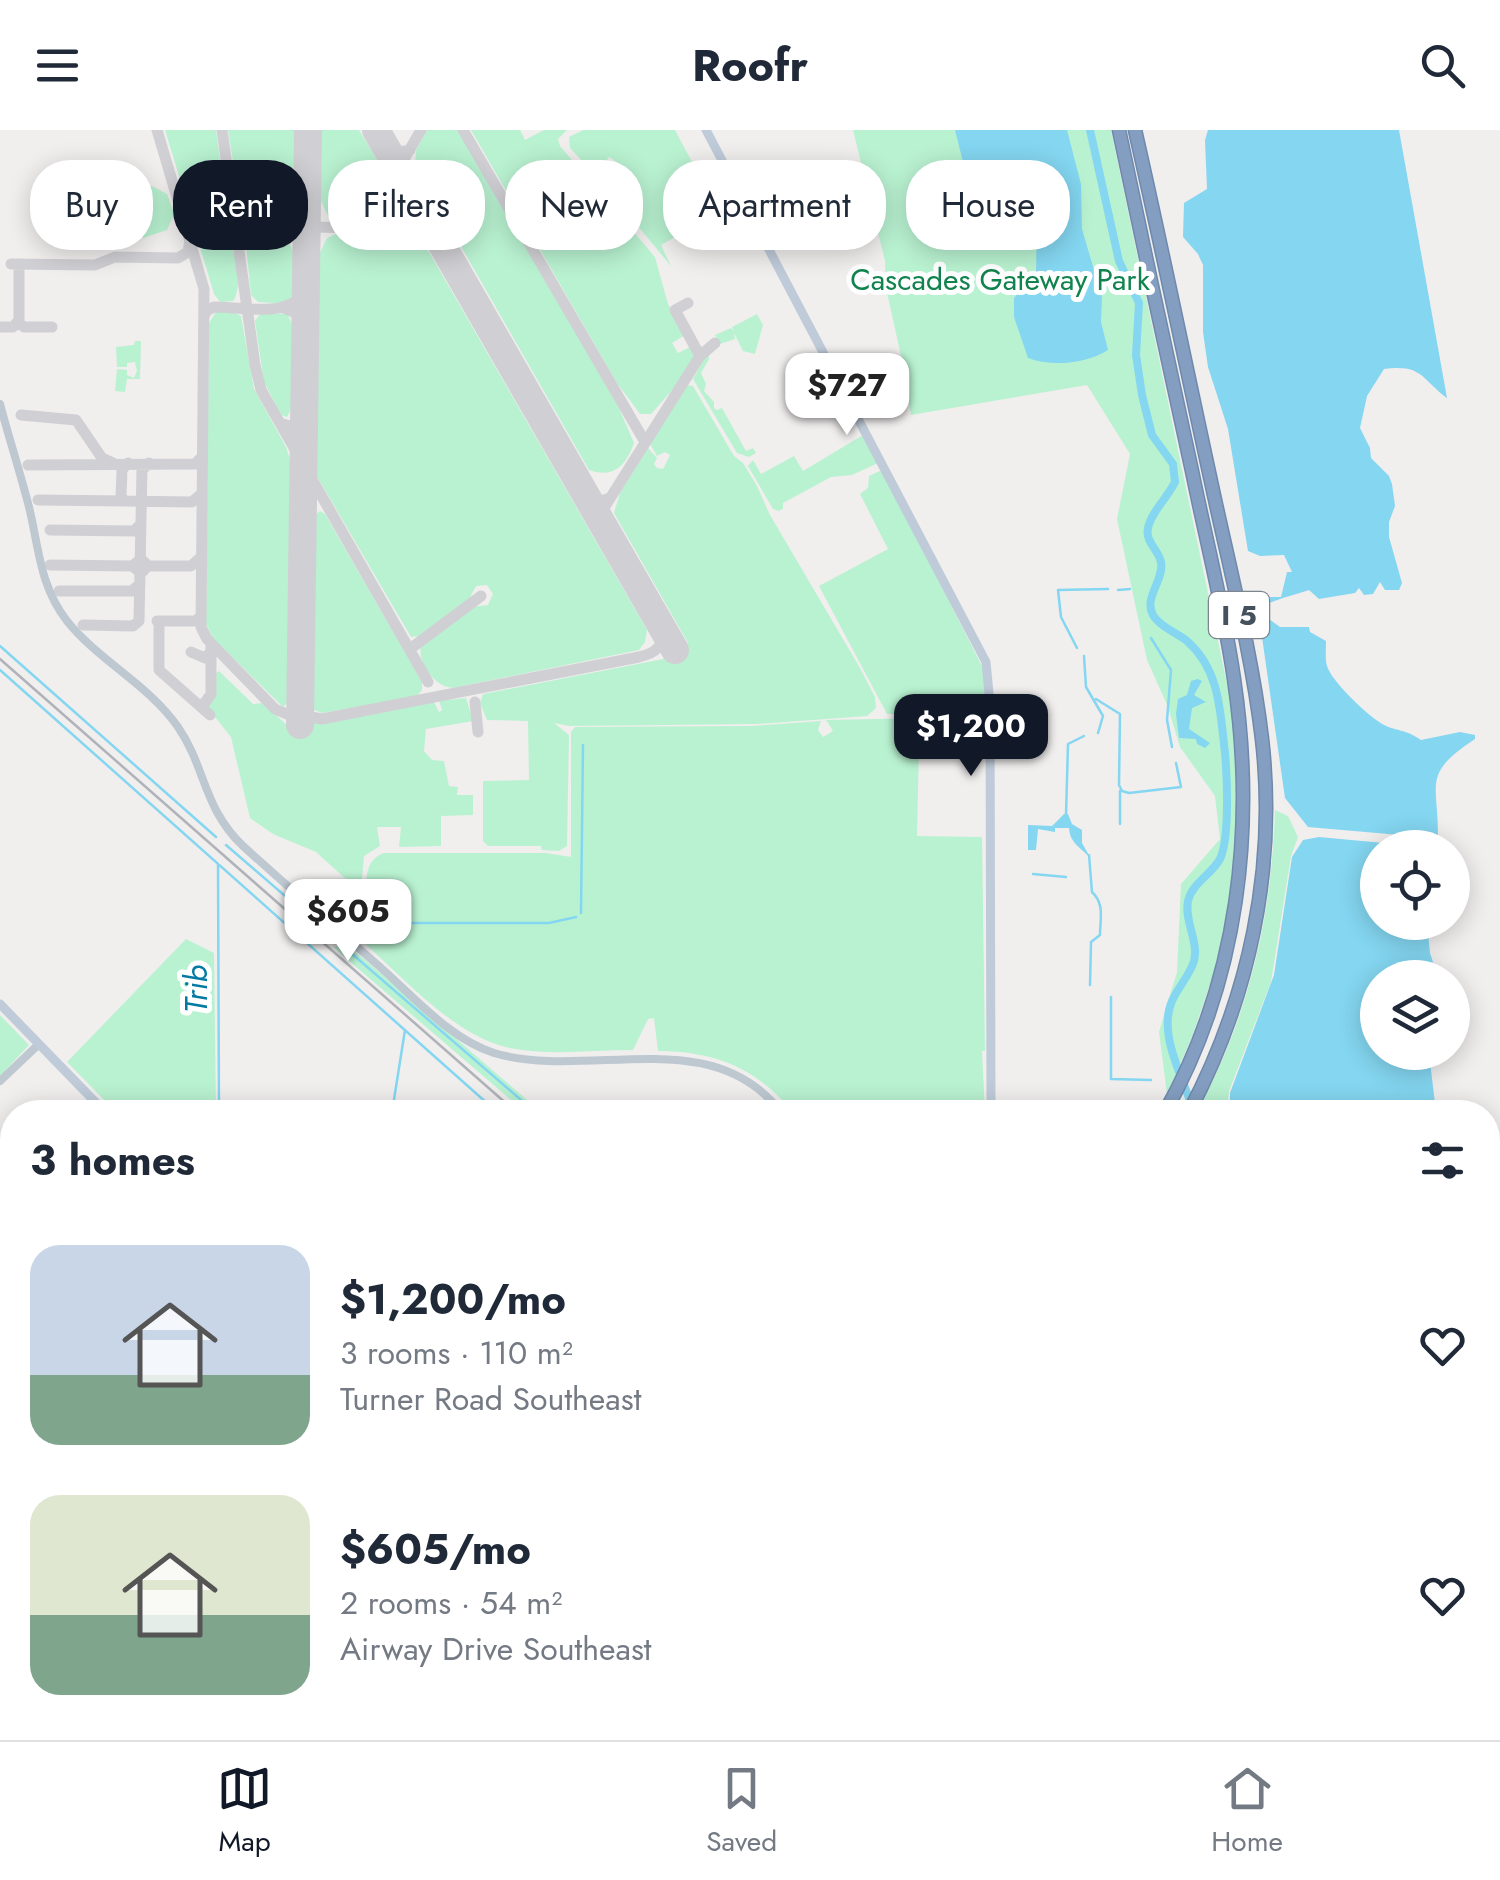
<!DOCTYPE html>
<html lang="en">
<head>
<meta charset="utf-8">
<style>
  :root { --surface:#fff; --page:#f6f6f7; --text:#1f2937; --muted:#747a83; --line:#e0e1e3; --accent:#111827 }
  body { margin:0; font-family:Jost,sans-serif; background:var(--page); color:var(--text); height:100vh; display:flex; flex-direction:column; font-size:38px; white-space:nowrap }
  * { box-sizing:border-box; margin:0 }
  p { font-size:32px; color:var(--muted) }
  .icon { flex:none; width:55px; height:55px; fill:none; stroke:currentColor; stroke-width:2; stroke-linecap:round; stroke-linejoin:round }
  .map { position:relative; flex:1; overflow:hidden }
  .side { position:absolute; left:0px; top:970px; width:1500px; height:640px; display:flex; flex-direction:column; background:var(--surface); border-radius:40px 40px 0 0; box-shadow:0 5px 25px #0003 }
  .side>* { flex:none }
  .hud { position:absolute; left:30px; top:30px; width:1440px; height:90px; display:flex; gap:20px }
  .buttons { position:absolute; left:1360px; top:700px; display:grid; gap:20px }
  .buttons a { display:grid; place-items:center; width:110px; height:110px; border-radius:50%; background:var(--surface); box-shadow:0 5px 25px #0003; font-size:50px }
  .price { position:absolute; translate:-50% -85px; padding:0 22px; border-radius:20px; background:#fff; color:#222; font-size:32px; line-height:65px; filter:drop-shadow(0 2px 5px #0008) }
  .price::after { content:''; position:absolute; left:50%; top:60px; width:30px; height:22px; margin-left:-15px; background:inherit; clip-path:polygon(0 0,100% 0,50% 100%) }
  .price.on { background:var(--accent); color:#fff }
  ul { padding:0; list-style:none }
  li { display:flex; align-items:center; gap:30px; height:250px; padding:0 30px }
  li span { display:grid; place-items:center; flex:none; width:280px; height:200px; border-radius:30px; color:#555 }
  li>.icon { margin-inline-start:auto }
  span .icon { width:120px; height:120px; fill:#fffc; stroke-width:1 }
  li b { font-size:42px }
  h2 { display:flex; justify-content:space-between; align-items:center; height:120px; padding:0 30px; font-size:42px }
  .pill { padding:0 35px; border-radius:40px; background:var(--surface); box-shadow:0 5px 25px #0003; font-size:35px; line-height:90px }
  .pill.on { background:var(--accent); color:#fff }
  header { display:flex; justify-content:space-between; align-items:center; height:130px; padding:0 30px; background:var(--surface); font-size:45px; font-weight:700 }
  .menu { display:flex; justify-content:space-around; align-items:center; height:140px; border-top:2px solid var(--line); background:var(--surface); font-size:28px; color:var(--muted) }
  .menu a { display:grid; justify-items:center; gap:5px }
  .menu .on { color:var(--accent) }
  .map>svg:first-child { display:block }
</style>
</head>
<body>
<header><svg class="icon" aria-label="menu" viewBox="0 0 24 24"><path d="M4 6h16M4 12h16M4 18h16"/></svg>Roofr<svg class="icon" aria-label="search" viewBox="0 0 24 24"><circle cx="10" cy="10" r="6"/><path d="M15 15l6 6"/></svg></header>
<div class="map">
<svg width="1500" height="1610" viewBox="0 0 1500 1610">
  <rect width="100%" height="100%" fill="#f1eeee"/>
  <!-- green -->
  <path fill="#b9f2d1" d="M165,0H216L226,72L216,87L200,89L191,85Z
    M228,0H298L297,62L285,87L256,90L241,81Z
    M318,0H359C372,23 419,84 365,91C352,93 337,93 327,84L317,62Z
    M427,0H459L618,276L634,313C626,335 614,349 589,340L415,36L416,20Z
    M471,0H520L525,10L544,0H567L558,9L560,16L655,127L668,174L685,205L672,213L678,223L692,216L696,223L674,258L651,284H640L617,253Z
    M583,0H675L717,79L705,86L706,89L661,115L671,136L607,59L620,34L609,27L596,46L570,18L569,7Z
    M853,0H1111L1235,592L1236,728L1224,813L1192,907L1167,964L1159,902L1177,842L1181,754L1220,709L1215,666L1180,617L1168,577L1147,530L1117,389L1130,324L1087,255L911,285L904,239L907,236L901,226L886,158L885,131Z
    M152,56L167,64L174,84L167,100L143,108L129,63Z
    M202,102L222,103C236,115 244,156 233,171L220,172L214,164L197,107Z
    M265,102L286,107C295,121 308,166 282,172C275,174 265,172 258,172L251,165L246,115L253,106Z
    M338,103C369,103 407,96 429,122L647,500L645,512L639,520L453,558C435,557 417,534 421,515L472,477L488,475L493,464L487,455L476,456L468,471L421,506L411,507L315,343L316,131L327,108Z
    M216,182H233L241,186L254,259L286,317L294,342L291,569L283,577L213,508L206,494L209,193Z
    M261,183L287,184C301,203 300,268 287,287L281,285L264,252L255,191Z
    M757,184L763,195L755,224L743,221L734,203L735,209L720,214L715,205L731,198L734,201L732,197Z
    M135,211H141L140,249H127L125,262L115,261L117,239L127,240V245L134,248L137,241L135,232L127,233V237H117L116,217L134,215Z
    M708,222L709,229L701,243L706,254L704,261L714,272V278L717,280L722,278L746,321L753,318L756,323L749,327L737,323L693,249Z
    M687,255L693,256L734,326L743,333L757,356L770,385L860,538L875,567L876,578L867,586L757,594L569,596L554,593L569,605L567,716L559,721L542,720L541,716H488L483,711V651L529,650L528,591L487,590L480,573L483,564L663,529L688,513L614,383L620,363L648,318L657,328L654,334L657,338L663,339L670,325L665,322L657,326L650,314Z
    M863,305L878,333L852,345L831,347L783,373V379L778,381L773,379L748,336L753,330L761,344L794,326L803,341Z
    M882,340L984,540L985,584H887L819,456L888,419L860,364L868,358L869,346Z
    M320,381L325,384L422,552V560L417,566L322,583L312,579L313,387Z
    M219,541L253,574L262,573L287,595C339,593 383,582 434,572L439,582L442,580L439,571L466,568L473,591L426,599L424,621L432,630L444,631L449,656L458,657L457,665H473V685L441,686V716L399,717L401,697H377L380,716L364,726L362,749L347,750L316,722L273,704L250,688L231,607L207,577L214,565V545Z
    M982,587V614L919,615L917,706L982,707L985,921H982L985,982H792C758,938 713,921 658,921L654,888L648,889L633,920C593,920 549,926 510,918C455,907 403,847 362,811C379,785 350,735 384,723H546L571,727V602L575,597L752,596L821,591L818,600L823,607L833,601L826,590Z
    M1275,680L1288,686L1298,707L1291,726L1271,852L1229,961L1227,982H1197C1248,888 1272,788 1275,680Z
    M186,809L214,823L216,982H116L67,932Z
    M347,816L364,829L541,982H525L333,817Z
    M0,885L29,915L0,946Z
    M0,1260H12V1598H28V1610H0Z
    M228,1598H481L482,1610H228Z
    M918,1598H986L994,1610H928L917,1601Z"/>
  <!-- water -->
  <path fill="#84d6f1" d="M955,0H1067L1081,54L1082,99L1102,167L1101,192L1108,220C1086,234 1051,237 1028,228L1014,187V168L1036,143L1037,89L1034,84H978L975,80Z
    M1208,0H1399L1447,268C1421,249 1423,234 1384,239L1367,266L1360,298L1370,318L1371,328L1389,346L1392,354L1395,376L1389,392V407L1402,453L1399,460H1385L1380,452L1373,464L1364,465L1359,458L1355,463L1319,469L1309,460C1294,465 1273,470 1261,477L1260,462L1270,467H1281L1287,442H1292L1284,425L1260,426L1248,421L1228,299L1208,237L1203,202V135L1198,124L1183,107L1184,73L1207,59L1205,10Z
    M1262,484L1280,497H1309L1310,502L1326,511C1326,519 1325,529 1327,536C1331,551 1370,588 1384,595C1396,601 1405,599 1421,610L1460,602L1475,605V609C1422,644 1438,652 1438,705L1434,708L1308,697L1285,668L1260,493Z
    M1198,549L1202,551L1194,565L1206,572L1192,578L1189,599L1210,613L1205,618L1197,614L1196,609L1179,608L1176,584L1178,569L1187,565L1191,551Z
    M1064,684H1068L1072,694L1082,700V713L1091,729C1081,717 1070,714 1069,698H1055V702L1038,699L1036,720H1028V695L1052,696Z
    M1319,707L1427,717L1378,718V792L1427,793L1430,823L1438,847L1378,848V922L1429,923L1436,982H1230V963L1274,845L1292,727L1303,710Z
    M1488,1559L1492,1561L1500,1610H1419L1413,1598H1488Z"/>
  <g fill="none" stroke-linecap="round" stroke-linejoin="round">
    <!-- stream -->
    <path stroke="#84d6f1" stroke-width="2.5" d="M1118,460L1130,459
      M1151,508L1171,540L1167,590L1172,617
      M0,516L216,707
      M1077,518L1061,487L1058,460L1108,459
      M1084,526L1086,557L1103,586L1098,603
      M0,540L497,982
      M1096,569L1120,584L1119,655L1122,661L1129,663L1181,657L1176,633
      M1066,685L1068,614L1084,606
      M1120,694V661
      M226,715L535,982
      M1089,725L1092,762C1105,774 1100,789 1100,805L1091,812L1090,855
      M218,734L219,982
      M1033,744L1066,747
      M581,783L583,615
      M339,793H549L576,787
      M1111,867V949L1151,950
      M392,982L405,900
      M968,1598L977,1610"/>
    <!-- river -->
    <path stroke="#84d6f1" stroke-width="8" d="M1090,0L1119,131L1139,173L1136,225L1142,265L1152,305L1173,334L1175,352C1168,367 1151,382 1148,398C1145,412 1158,419 1161,432C1164,450 1145,466 1152,483C1157,495 1177,503 1187,511C1220,540 1220,581 1225,623C1227,646 1230,708 1220,729C1212,744 1192,753 1188,771C1184,791 1199,811 1194,831C1190,845 1178,857 1172,871C1158,903 1181,943 1191,974
      M1488,1332L1500,1354"/>
    <!-- taxiway -->
    <path stroke="#d0d0d4" stroke-width="11" d="M157,0L204,159L201,497L207,509L275,579L289,585L300,575L311,587L322,589L639,527C656,523 664,516 663,499
      M222,0L255,235L261,260L428,552
      M463,0L645,312
      M385,15L393,23L410,20
      M403,47V31L421,0
      M183,86L196,95L424,99L440,110
      M288,95L302,84L307,68
      M411,97L419,91L420,75
      M288,99L301,110L306,130
      M11,134L95,135L115,127L178,128L188,122L190,110
      M19,134V193L24,197H52
      M284,178L300,185L305,201
      M204,187L206,181L214,177C242,177 297,190 306,156
      M0,197H13L19,190
      M700,226L715,213
      M21,285L76,290L102,328L113,333
      M280,293L289,296L296,294L304,279
      M128,333L122,340L121,367L125,371L192,372L202,363
      M28,335L195,334L202,327
      M587,366L598,372L610,368
      M38,370L125,371
      M603,394L604,378L700,226L675,180L688,173
      M50,400L134,401L141,394
      M50,435L132,436L141,429L148,436L141,443L132,436
      M142,436H191L201,427
      M59,461H132L140,454
      M157,491H196L200,487
      M163,491L159,494V540L210,585
      M83,495L133,496L139,491L142,340L149,333
      M410,519L481,466
      M191,522L205,528L212,520
      M475,572L478,602
      M199,575L204,574L211,564V513"/>
    <!-- runway -->
    <path stroke="#d0d0d4" stroke-width="28" d="M376,0L675,520
      M300,595L308,0"/>
    <defs>
      <path id="motorway" d="M1119,0C1143,114 1167,227 1192,341C1206,410 1224,479 1234,549C1256,697 1239,850 1165,982
        M1135,0C1162,118 1186,237 1212,356C1230,440 1252,524 1262,609C1277,738 1249,868 1189,982
        M573,1610L580,1598
        M599,1610L604,1598
        M617,1610L622,1598
        M640,1610L643,1598"/>
    </defs>
    <!-- motorway casing -->
    <use href="#motorway" stroke="#6e89ac" stroke-width="15"/>
    <!-- tertiary -->
    <path stroke="#bec8d1" stroke-width="8" d="M0,274C9,308 20,342 29,377C39,418 40,457 67,491C99,531 149,555 178,597C206,638 203,678 243,716C288,757 334,797 380,837C414,867 450,909 494,923C589,951 710,891 781,982
      M0,951L39,914
      M0,1057L12,1066"/>
    <!-- secondary -->
    <path stroke="#bfcbd9" stroke-width="9" d="M706,0L986,532L990,574L991,982
      M0,874L105,982
      M1375,1598L1381,1610
      M696,1610V1598"/>
    <!-- motorway -->
    <use href="#motorway" stroke="#839ec0" stroke-width="12"/>
    <!-- rail -->
    <path stroke="#b0b3b9" stroke-width="2.5" d="M0,529L516,982
      M1176,1598L1183,1610"/>
  </g>
  <g text-anchor="middle" dominant-baseline="central" stroke-width="10" stroke-linejoin="round" paint-order="stroke">
    <!-- shield labels -->
    <rect fill="#fff" stroke="#7d858e" stroke-width="2.5" x="1209" y="462" width="60" height="46" rx="8"/>
    <g font-size="28" font-weight="bold" fill="#45515d">
      <text x="1239" y="485">I 5</text>
    </g>
    <!-- park labels -->
    <g font-size="30" fill="#11834e" stroke="#fff">
      <text x="1000" y="149">Cascades Gateway Park</text>
    </g>
    <!-- water labels -->
    <g font-size="32" font-style="italic" fill="#047aa2" stroke="#fff">
      <text transform="translate(196 859) rotate(-90)">Trib</text>
    </g>
  </g>
</svg>
<div class="buttons">
<a><svg class="icon" aria-label="locate" viewBox="0 0 24 24"><circle cx="12" cy="12" r="6"/><path d="M12 2v4M12 18v4M2 12h4M18 12h4"/></svg></a>
<a><svg class="icon" aria-label="layers" viewBox="0 0 24 24"><path d="M12 4l9 5-9 5-9-5zM3 14l9 5 9-5"/></svg></a>
</div>
<b class="price" style="left:847px;top:308px">$727</b>
<b class="price on" style="left:971px;top:649px">$1,200</b>
<b class="price" style="left:348px;top:834px">$605</b>
<div class="hud">
<a class="pill">Buy</a>
<a class="pill on">Rent</a>
<a class="pill">Filters</a>
<a class="pill">New</a>
<a class="pill">Apartment</a>
<a class="pill">House</a>
</div>
<section class="side">
<h2>3 homes<svg class="icon" aria-label="filters" viewBox="0 0 24 24"><path d="M4 7h16M4 17h16"/><circle cx="9" cy="7" r="2"/><circle cx="15" cy="17" r="2"/></svg></h2>
<ul>
<li><span style="background:linear-gradient(#c9d6e8 65%,#7fa58c 0)"><svg class="icon" aria-label="home" viewBox="0 0 24 24"><path d="M3 11l9-7 9 7M6 9v11h12V9"/></svg></span><div><b>$1,200/mo</b><p>3 rooms · 110 m²</p><p>Turner Road Southeast</p></div><svg class="icon" aria-label="heart" viewBox="0 0 24 24"><path d="M12 20l-8-8c-3-5 5-10 8-4 3-6 11-1 8 4z"/></svg></li>
<li><span style="background:linear-gradient(#dfe7d0 60%,#7fa58c 0)"><svg class="icon" aria-label="home" viewBox="0 0 24 24"><path d="M3 11l9-7 9 7M6 9v11h12V9"/></svg></span><div><b>$605/mo</b><p>2 rooms · 54 m²</p><p>Airway Drive Southeast</p></div><svg class="icon" aria-label="heart" viewBox="0 0 24 24"><path d="M12 20l-8-8c-3-5 5-10 8-4 3-6 11-1 8 4z"/></svg></li>
</ul>
</section>
</div>
<nav class="menu">
<a class="on"><svg class="icon" aria-label="map" viewBox="0 0 24 24"><path d="M3 6l6-2 6 2 6-2v14l-6 2-6-2-6 2zM9 4v14M15 6v14"/></svg>Map</a>
<a><svg class="icon" aria-label="saved" viewBox="0 0 24 24"><path d="M7 4h10v16l-5-4-5 4z"/></svg>Saved</a>
<a><svg class="icon" aria-label="home" viewBox="0 0 24 24"><path d="M3 11l9-7 9 7M6 9v11h12V9"/></svg>Home</a>
</nav>
</body>
</html>
